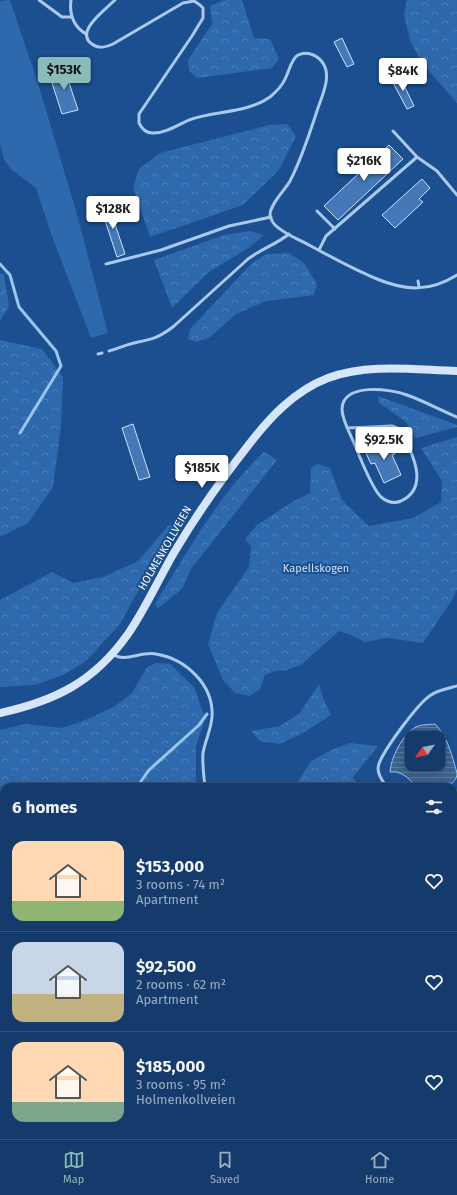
<!DOCTYPE html>
<html lang="en">
<head>
<meta charset="utf-8">
<style>
  :root { --surface:#143b6b; --page:#214673; --text:#f1f3f6; --muted:#9dadc1; --line:#33557e; --accent:#8bbbb9 }
  body { margin:0; font-family:"Fira Sans",sans-serif; background:var(--page); color:var(--text); height:100vh; display:flex; flex-direction:column; font-size:15px; white-space:nowrap }
  * { box-sizing:border-box; margin:0 }
  p { font-size:13px; color:var(--muted) }
  .icon { flex:none; width:22px; height:22px; fill:none; stroke:currentColor; stroke-width:2; stroke-linecap:round; stroke-linejoin:round }
  .map { position:relative; flex:1; overflow:hidden }
  .sheet { position:absolute; left:0px; top:783px; width:457px; height:356px; display:flex; flex-direction:column; background:var(--surface); border-radius:12px 12px 0 0; box-shadow:0 2px 10px #0003,0 0 0 1px var(--line) }
  .sheet>* { flex:none }
  .needle { width:26px; rotate:237deg }
  .buttons { position:absolute; left:405px; top:731px; display:grid; gap:8px }
  .buttons a { display:grid; place-items:center; width:40px; height:40px; border-radius:8px; background:var(--surface); box-shadow:0 2px 10px #0003,0 0 0 1px var(--line); font-size:20px }
  .price { position:absolute; translate:-50% -34px; padding:0 9px; border-radius:4px; background:#fff; color:#222; font-size:13px; line-height:26px; filter:drop-shadow(0 1px 2px #0008) }
  .price::after { content:''; position:absolute; left:50%; top:24px; width:12px; height:9px; margin-left:-6px; background:inherit; clip-path:polygon(0 0,100% 0,50% 100%) }
  .price.active { background:var(--accent); color:#111 }
  ul { padding:0; list-style:none }
  li { display:flex; align-items:center; gap:12px; height:100px; padding:0 12px }
  li+li { border-top:1px solid var(--line) }
  li span { display:grid; place-items:center; flex:none; width:112px; height:80px; border-radius:12px; color:#555 }
  li>.icon { margin-inline-start:auto }
  span .icon { width:48px; height:48px; fill:#fffc; stroke-width:1 }
  li b { font-size:17px }
  h2 { display:flex; justify-content:space-between; align-items:center; height:48px; padding:0 12px; font-size:17px }
  .tabs { display:flex; justify-content:space-around; align-items:center; height:56px; border-top:1px solid var(--line); background:var(--surface); font-size:11px; color:var(--muted) }
  .tabs a { display:grid; justify-items:center; gap:2px }
  .tabs .active { color:var(--accent) }
  .map>svg:first-child { display:block }
</style>
</head>
<body>
<div class="map">
<svg width="457" height="1139" viewBox="0 0 457 1139">
  <defs>
    <pattern id="forest-crowns" width="20" height="18" patternUnits="userSpaceOnUse"><rect width="20" height="18" fill="#2e69ad"/><path d="M2 6a3 3 0 1 1 6 0M12 15a3 3 0 1 1 6 0" fill="none" stroke="#4d80b9"/></pattern>
    <pattern id="water-rules" width="6" height="5" patternUnits="userSpaceOnUse"><rect width="6" height="5" fill="#3c6290"/><path d="M0 2.5h6" fill="none" stroke="#597aa1"/></pattern>
  </defs>
  <rect width="100%" height="100%" fill="#1b4f8f"/>
  <!-- forest -->
  <path fill="url(#forest-crowns)" d="M224,0H242L254,38L270,39L279,59L272,68L197,78L189,71L188,60L212,24L210,6Z
    M407,0H457V103L422,63L410,41L404,14Z
    M287,124L296,136L279,170L243,205L150,237L133,187L139,169L160,153L270,125Z
    M250,231L264,235L250,247L209,272L172,308L154,260L224,235Z
    M289,253L304,263L317,284L314,295L266,301L236,314L209,338L196,342L188,339L190,329L252,263L267,254Z
    M0,273L4,275L9,306L0,321Z
    M0,340L42,349L63,377L61,426L53,487L28,523L0,537Z
    M378,396L457,425V427L415,438L405,421L379,403Z
    M457,437V590L452,600L423,643L387,638L365,642L349,634L339,631L301,665L287,670L275,671L265,675L260,689L250,696L235,693L223,680L208,644L217,613L249,567L251,546L245,539L257,525L294,501L310,493L311,468L318,464L330,468L342,500L369,526L413,518L441,502L442,481L421,448Z
    M264,452L277,460L191,569L182,589L158,608L155,604C188,551 218,495 264,452Z
    M175,524L120,624L86,661L63,675L35,685L0,687V600L52,572L73,583L103,577L138,561L169,525Z
    M156,663L170,664L194,687L205,718L196,747V787H4V886L0,887V730L25,724L62,728L88,719L115,706L132,693L147,667Z
    M319,684L324,700L331,715L303,733L280,744L260,741L251,731L280,726L299,714Z
    M350,743L378,746L353,777L359,787H295L310,762L331,750Z
    M453,1058L457,1061V1139H205L201,1135H453Z
    M56,1135H179L174,1139H58Z"/>
  <!-- garden -->
  <path fill="#2e69ad" d="M10,0L38,83L78,218L108,333L91,338L50,231L36,188L12,170L4,160L0,143V1Z"/>
  <!-- water -->
  <path fill="url(#water-rules)" stroke="#9cc4f0" fill-rule="evenodd" d="M435,724C448,737 452,756 457,773C457,787 440,787 430,787C427,787 423,788 420,787C410,784 406,770 390,772C391,758 401,737 414,728C419,724 429,725 435,724ZM412,738H438V764H412Z"/>
  <g fill="none" stroke-linecap="round" stroke-linejoin="round">
    <!-- stream -->
    <path stroke="#9cc4f0" stroke-width="3" d="M0,264L10,275L19,307L56,351L61,366L20,433
      M137,787L149,770L199,725L207,714
      M371,787L378,785
      M138,1139L146,1135
      M162,1139L163,1135
      M290,1139L296,1135"/>
  </g>
  <!-- building -->
  <path fill="#4478b7" stroke="#cfe3fa" d="M342,38L354,64L347,67L334,42Z
    M62,61L78,110L62,114L52,83L59,81L54,63Z
    M399,75L414,106L407,109L391,79Z
    M389,145L403,159L338,220L324,206Z
    M422,179L430,188L419,199L423,202L395,228L382,215Z
    M108,203L125,254L117,257L100,205Z
    M133,424L150,477L139,480L122,428Z
    M390,442L395,454L392,455L401,475L384,483L375,463L371,464L366,453L372,450L376,444L384,445Z"/>
  <g fill="none" stroke-linecap="round" stroke-linejoin="round">
    <!-- lane -->
    <path stroke="#a9c9ee" stroke-width="3" d="M39,0L62,17H71
      M71,0C69,15 73,26 86,34
      M115,0C106,9 74,32 92,44C98,49 107,47 113,44L183,3L194,1L200,5L203,8V18L192,36L139,114V123C142,129 146,133 152,133C164,134 178,125 189,120C214,111 248,113 270,97C276,92 282,86 285,79C289,72 291,59 298,55C309,50 321,57 325,67C330,79 322,96 318,108C310,132 302,158 290,181C285,190 270,204 270,215C271,219 272,222 275,225C284,234 298,239 309,245C331,257 353,269 377,279C406,291 430,292 457,275
      M393,131L417,157L437,171L457,195
      M317,211L335,229
      M319,250L326,236L417,157
      M106,264L161,250L229,226L271,217
      M418,281L419,287
      M109,351C117,349 125,345 134,343C152,339 159,338 174,326L248,259C261,249 277,244 289,234
      M98,354L102,353
      M347,428L392,426L400,429L402,431C411,452 431,487 401,501C394,504 387,502 381,497C371,487 360,457 354,443C350,433 342,420 342,409C343,382 391,389 407,395C424,401 440,410 457,417
      M112,654C125,663 141,651 156,654C186,659 214,685 212,717C211,730 205,741 203,753C202,764 204,776 205,787
      M387,787C382,781 378,775 378,768C379,755 419,702 431,695C438,690 449,688 457,686"/>
    <!-- secondary -->
    <path stroke="#d6e6fa" stroke-width="8" d="M0,713C55,701 94,682 128,634C146,608 159,578 175,551C197,514 221,480 247,447C269,418 294,391 328,378C369,363 415,370 457,371
      M0,1089L4,1092
      M42,1135L43,1139"/>
  </g>
  <g text-anchor="middle" dominant-baseline="central" stroke-width="4" stroke-linejoin="round" paint-order="stroke">
    <!-- street labels -->
    <g font-size="11" fill="#fff" stroke="#1b4f8f">
      <text transform="translate(165 548) rotate(-60)">HOLMENKOLLVEIEN</text>
    </g>
    <!-- park labels -->
    <g font-size="11" fill="#cfe3fa" stroke="#1b4f8f">
      <text x="316" y="568">Kapellskogen</text>
    </g>
  </g>
</svg>
<div class="buttons">
<a><svg class="needle" viewBox="-14 -14 28 28"><path d="M0-13l5 13h-10z" fill="#e53935"/><path d="M0 13l5-13h-10z" fill="#9dadc1"/></svg></a>
</div>
<b class="price active" style="left:64px;top:91px">$153K</b>
<b class="price" style="left:403px;top:92px">$84K</b>
<b class="price" style="left:364px;top:182px">$216K</b>
<b class="price" style="left:113px;top:230px">$128K</b>
<b class="price" style="left:384px;top:461px">$92.5K</b>
<b class="price" style="left:202px;top:489px">$185K</b>
<section class="sheet">
<h2>6 homes<svg class="icon" aria-label="filters" viewBox="0 0 24 24"><path d="M4 7h16M4 17h16"/><circle cx="9" cy="7" r="2"/><circle cx="15" cy="17" r="2"/></svg></h2>
<ul>
<li><span style="background:linear-gradient(#ffd9b3 75%,#8fb573 0)"><svg class="icon" aria-label="home" viewBox="0 0 24 24"><path d="M3 11l9-7 9 7M6 9v11h12V9"/></svg></span><div><b>$153,000</b><p>3 rooms · 74 m²</p><p>Apartment</p></div><svg class="icon" aria-label="heart" viewBox="0 0 24 24"><path d="M12 20l-8-8c-3-5 5-10 8-4 3-6 11-1 8 4z"/></svg></li>
<li><span style="background:linear-gradient(#c9d6e8 65%,#c2b280 0)"><svg class="icon" aria-label="home" viewBox="0 0 24 24"><path d="M3 11l9-7 9 7M6 9v11h12V9"/></svg></span><div><b>$92,500</b><p>2 rooms · 62 m²</p><p>Apartment</p></div><svg class="icon" aria-label="heart" viewBox="0 0 24 24"><path d="M12 20l-8-8c-3-5 5-10 8-4 3-6 11-1 8 4z"/></svg></li>
<li><span style="background:linear-gradient(#ffd9b3 75%,#7fa58c 0)"><svg class="icon" aria-label="home" viewBox="0 0 24 24"><path d="M3 11l9-7 9 7M6 9v11h12V9"/></svg></span><div><b>$185,000</b><p>3 rooms · 95 m²</p><p>Holmenkollveien</p></div><svg class="icon" aria-label="heart" viewBox="0 0 24 24"><path d="M12 20l-8-8c-3-5 5-10 8-4 3-6 11-1 8 4z"/></svg></li>
</ul>
</section>
</div>
<nav class="tabs">
<a class="active"><svg class="icon" aria-label="map" viewBox="0 0 24 24"><path d="M3 6l6-2 6 2 6-2v14l-6 2-6-2-6 2zM9 4v14M15 6v14"/></svg>Map</a>
<a><svg class="icon" aria-label="saved" viewBox="0 0 24 24"><path d="M7 4h10v16l-5-4-5 4z"/></svg>Saved</a>
<a><svg class="icon" aria-label="home" viewBox="0 0 24 24"><path d="M3 11l9-7 9 7M6 9v11h12V9"/></svg>Home</a>
</nav>
</body>
</html>
